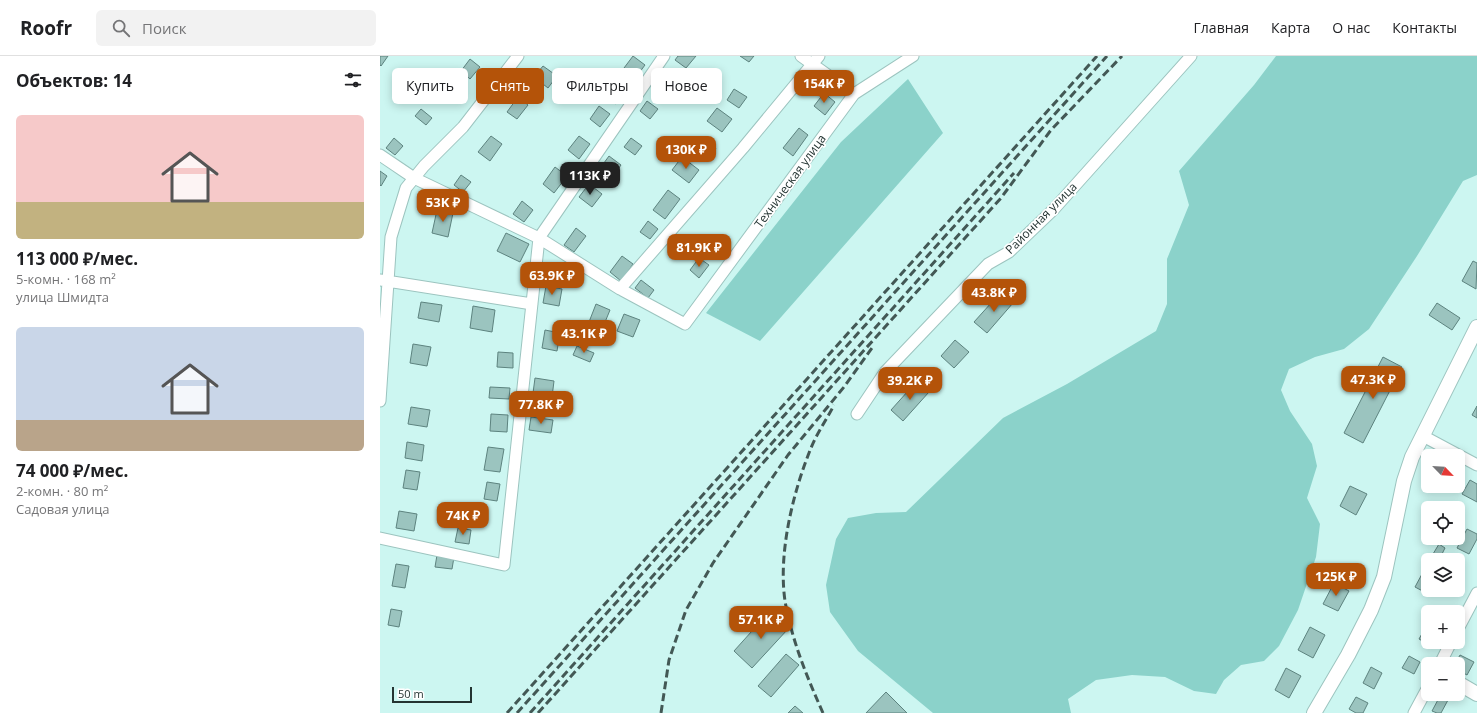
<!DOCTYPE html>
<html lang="ru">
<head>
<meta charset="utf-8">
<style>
  :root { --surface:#fff; --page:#f2f2f2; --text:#202124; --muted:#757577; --line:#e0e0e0; --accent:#b45309 }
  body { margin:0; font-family:"Open Sans",sans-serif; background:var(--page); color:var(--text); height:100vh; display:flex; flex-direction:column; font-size:15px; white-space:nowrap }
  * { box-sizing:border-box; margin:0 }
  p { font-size:13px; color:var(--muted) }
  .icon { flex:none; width:22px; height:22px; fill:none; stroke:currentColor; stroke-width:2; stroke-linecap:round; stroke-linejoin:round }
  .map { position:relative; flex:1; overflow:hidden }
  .panel { display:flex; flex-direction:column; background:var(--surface); width:380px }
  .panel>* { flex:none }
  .top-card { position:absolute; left:12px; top:12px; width:380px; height:36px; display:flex; gap:8px }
  .needle { width:26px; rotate:115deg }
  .buttons { position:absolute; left:1041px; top:393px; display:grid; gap:8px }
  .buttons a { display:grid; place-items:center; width:44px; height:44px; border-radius:6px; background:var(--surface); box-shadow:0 2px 10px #0003; font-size:20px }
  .scale { position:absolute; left:12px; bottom:10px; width:80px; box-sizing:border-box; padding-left:4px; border:2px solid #243432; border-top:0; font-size:11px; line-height:14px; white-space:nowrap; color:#243432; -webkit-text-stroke:3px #fff; paint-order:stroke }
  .price { position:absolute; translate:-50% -34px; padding:0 9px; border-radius:8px; background:var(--accent); color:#fff; font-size:13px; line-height:26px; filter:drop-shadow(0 1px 2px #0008) }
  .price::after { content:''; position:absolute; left:50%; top:24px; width:12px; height:9px; margin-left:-6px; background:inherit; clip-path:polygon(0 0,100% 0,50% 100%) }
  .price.selected { background:#222; color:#fff }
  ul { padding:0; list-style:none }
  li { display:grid; align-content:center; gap:8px; height:212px; padding:0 16px }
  li span { display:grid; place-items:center; height:124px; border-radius:6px; color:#555 }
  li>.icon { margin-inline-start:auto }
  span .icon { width:72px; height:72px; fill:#fffc; stroke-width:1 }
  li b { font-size:17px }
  h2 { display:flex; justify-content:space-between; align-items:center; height:48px; padding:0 16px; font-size:17px }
  .chip { padding:0 14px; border-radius:6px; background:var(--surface); box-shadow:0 2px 10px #0003; font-size:14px; line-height:36px }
  .chip.selected { background:var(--accent); color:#fff }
  header { display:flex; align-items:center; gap:24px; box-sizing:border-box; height:56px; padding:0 20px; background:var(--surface); border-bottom:1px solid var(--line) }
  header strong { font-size:19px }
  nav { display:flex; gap:22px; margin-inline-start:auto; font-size:14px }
  .search { width:280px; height:36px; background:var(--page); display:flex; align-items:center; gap:10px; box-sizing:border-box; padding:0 14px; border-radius:6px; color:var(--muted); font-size:15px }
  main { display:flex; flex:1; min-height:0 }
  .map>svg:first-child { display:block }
</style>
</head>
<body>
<header>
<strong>Roofr</strong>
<div class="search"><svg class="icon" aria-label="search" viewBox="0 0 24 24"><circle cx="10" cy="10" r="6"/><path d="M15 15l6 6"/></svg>Поиск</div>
<nav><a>Главная</a><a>Карта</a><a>О нас</a><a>Контакты</a></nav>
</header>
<main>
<section class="panel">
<h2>Объектов: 14<svg class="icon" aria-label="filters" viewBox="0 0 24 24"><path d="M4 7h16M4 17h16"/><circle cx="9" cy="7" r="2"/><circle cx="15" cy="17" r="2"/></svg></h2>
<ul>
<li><span style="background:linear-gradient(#f6c9c9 70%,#c2b280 0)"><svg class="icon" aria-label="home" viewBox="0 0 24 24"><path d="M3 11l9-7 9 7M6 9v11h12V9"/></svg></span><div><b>113 000 ₽/мес.</b><p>5-комн. · 168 m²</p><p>улица Шмидта</p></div></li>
<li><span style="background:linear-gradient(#c9d6e8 75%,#b9a48a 0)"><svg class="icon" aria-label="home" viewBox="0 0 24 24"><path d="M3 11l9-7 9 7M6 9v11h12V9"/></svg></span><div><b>74 000 ₽/мес.</b><p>2-комн. · 80 m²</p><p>Садовая улица</p></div></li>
</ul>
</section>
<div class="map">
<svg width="1097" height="657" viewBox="0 0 1097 657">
  <rect width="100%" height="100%" fill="#ccf6f1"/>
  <!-- green -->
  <path fill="#8bd2ca" d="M896,0H1097V119L1083,125L1037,200L989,273L964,293L935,301L909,313L901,334L910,355L932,388L937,410L927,442L940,468L936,501L918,554L899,590L884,605L861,609L844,624L836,638L814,635L785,621L752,619L716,624L688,643L691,657H553L478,595L450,556L446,529L456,483L468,462L496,457L526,456L623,362L687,328L776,275L787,248V203L809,149L799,115L874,29Z
    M528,23L563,77L380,285L326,257L461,86Z"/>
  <!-- building -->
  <path fill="#9bc4bf" stroke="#5d837f" d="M0,0H8L1,10L0,9Z
    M253,0L265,9L256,21L244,12Z
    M298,0H316L306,12L295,4Z
    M360,0H374L369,6Z
    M90,3L100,11L90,23L81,15Z
    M163,10L177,20L168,32L154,21Z
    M286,18L297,27L289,38L278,29Z
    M70,23L80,32L67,47L57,38Z
    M239,25L248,31L236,48L227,41Z
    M354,33L367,41L359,52L347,44Z
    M444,37L455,46L445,59L434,50Z
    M138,41L148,49L137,63L127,56Z
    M267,45L278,53L270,63L260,55Z
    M219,50L230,58L220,71L210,63Z
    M337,52L352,63L342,76L327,65Z
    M41,53L52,62L46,69L35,60Z
    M419,72L428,79L413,100L403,92Z
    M111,80L122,88L110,105L98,96Z
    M199,80L210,88L199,103L188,94Z
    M14,82L23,90L15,99L6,92Z
    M251,82L262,90L255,99L244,91Z
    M323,83L336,92L328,103L315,93Z
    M229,100L241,109L233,120L221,111Z
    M302,101L319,114L309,127L292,114Z
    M175,111L187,120L174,137L163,128Z
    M0,115L7,120L1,130L0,129Z
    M81,119L91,126L83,136L74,129Z
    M209,128L222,138L212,151L199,141Z
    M288,134L300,143L285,163L273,154Z
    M142,145L153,154L144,166L133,158Z
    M57,154L73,157L68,181L52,177Z
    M268,165L278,173L270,183L260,176Z
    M196,172L206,180L194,196L184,189Z
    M126,177L149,188L140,206L117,195Z
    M242,200L253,208L241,225L230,216Z
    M319,202L329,209L319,222L310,214Z
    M1093,205L1097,207L1096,233L1082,225Z
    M261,224L274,234L268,242L255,232Z
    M166,230L182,233L179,250L163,247Z
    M621,236L633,247L607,277L594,266Z
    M41,246L62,249L59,266L38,262Z
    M1057,247L1080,262L1072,274L1049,259Z
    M216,248L230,254L223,271L209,266Z
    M93,250L115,254L112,276L90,272Z
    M244,258L260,264L253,281L237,275Z
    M165,274L180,277L177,295L162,292Z
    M575,284L589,296L574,312L561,300Z
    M33,288L51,291L47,310L30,307Z
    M197,290L214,297L210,306L193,299Z
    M118,296L133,297V312L117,311Z
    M1003,301L1022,311L983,387L964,377Z
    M155,322L174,325L172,341L153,337Z
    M537,325L549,336L523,365L511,354Z
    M110,331L130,332L129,343L109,342Z
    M1097,350V362L1092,359Z
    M31,351L50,354L47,371L28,368Z
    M111,358L128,359L127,376L110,375Z
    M151,361L173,364L171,377L149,374Z
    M27,386L44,389L42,405L25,402Z
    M108,391L124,393L120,416L104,414Z
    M26,414L40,416L37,434L23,432Z
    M1090,424L1097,428V446L1082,438Z
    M107,426L120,428L117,445L104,443Z
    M970,430L987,438L976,459L960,450Z
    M19,455L37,458L34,475L16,472Z
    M78,472L91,474L89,488L75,486Z
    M1087,473L1097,478V483L1089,498L1077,492Z
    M1059,488L1065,492L1060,502L1053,498Z
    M57,499L74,501L72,513L55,511Z
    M16,508L29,510L25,532L12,530Z
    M1042,518L1048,521V534H1055L1052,540L1035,531Z
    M954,527L969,535L958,555L943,548Z
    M11,553L22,555L19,571L8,569Z
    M390,555L408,573L372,612L354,595Z
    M1048,567V586H1053L1051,590L1039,583Z
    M930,571L945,579L933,602L918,594Z
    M406,598L419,609L391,641L378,630Z
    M1080,599L1094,606L1087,619L1078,614V608H1075Z
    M1029,600L1040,606L1034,618L1022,612Z
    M991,611L1002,617L994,633L983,627Z
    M906,612L921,620L909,642L895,634Z
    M506,636L527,657H486Z
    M1060,640L1068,644L1061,657H1057L1052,655Z
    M976,641L988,647L983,657H976L969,653Z
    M415,650L423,657H408Z"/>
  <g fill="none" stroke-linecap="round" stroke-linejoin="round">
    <defs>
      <path id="minor" d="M421,0L474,38
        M0,99L34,122L159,182L240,233L305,268L474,38L533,0
        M0,224L152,248
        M240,233L363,92L439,0
        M0,345L11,181L26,132L44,110L83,71L138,0
        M477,358L505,316L608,208L629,196L674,153L811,0
        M1043,380L1097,409
        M0,482L124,509L159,182L284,0
        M1078,573L1097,537
        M1060,608L1071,586
        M1034,657L1048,631"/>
      <path id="tertiary" d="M1078,627L1097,638
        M934,657L968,599L991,554L1004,521L1024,425L1032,401L1097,271"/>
    </defs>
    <!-- minor casing -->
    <use href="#minor" stroke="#9cc4bf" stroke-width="13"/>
    <!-- tertiary casing -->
    <use href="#tertiary" stroke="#9cc4bf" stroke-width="16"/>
    <!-- minor -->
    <use href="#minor" stroke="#fff" stroke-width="11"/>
    <!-- tertiary -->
    <use href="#tertiary" stroke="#fff" stroke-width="14"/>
    <!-- rail -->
    <path stroke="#435855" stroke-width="3" stroke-dasharray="8 4" stroke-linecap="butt" d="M127,657L717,0
      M137,657L727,0
      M150,657L634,117
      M158,657L621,142L671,74L742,0
      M281,657L289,604L306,554L333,507L408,399L464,331L492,292
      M443,657C427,621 412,585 405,545C398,497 413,436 431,392C437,377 447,363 454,349"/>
  </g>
  <g text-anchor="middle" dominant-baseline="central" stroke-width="3.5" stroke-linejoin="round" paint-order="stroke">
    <!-- street labels -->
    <g font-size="12" fill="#243432" stroke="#fff">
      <text transform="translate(410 125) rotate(-54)">Техническая улица</text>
      <text transform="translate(661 162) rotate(-45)">Районная улица</text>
    </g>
  </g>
</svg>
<div class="buttons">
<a><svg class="needle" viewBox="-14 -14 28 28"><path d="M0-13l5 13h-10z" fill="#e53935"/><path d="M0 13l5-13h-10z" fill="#757577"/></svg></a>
<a><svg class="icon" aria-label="locate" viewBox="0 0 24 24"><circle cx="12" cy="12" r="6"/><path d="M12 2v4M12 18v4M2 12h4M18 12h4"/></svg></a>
<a><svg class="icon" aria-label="layers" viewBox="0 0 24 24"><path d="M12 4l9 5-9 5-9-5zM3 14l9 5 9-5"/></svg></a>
<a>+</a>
<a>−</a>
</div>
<div class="scale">50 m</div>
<b class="price" style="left:444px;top:48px">154K ₽</b>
<b class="price" style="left:306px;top:114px">130K ₽</b>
<b class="price selected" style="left:210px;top:140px">113K ₽</b>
<b class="price" style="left:63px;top:167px">53K ₽</b>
<b class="price" style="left:319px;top:212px">81.9K ₽</b>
<b class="price" style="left:172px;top:240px">63.9K ₽</b>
<b class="price" style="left:614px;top:257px">43.8K ₽</b>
<b class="price" style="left:204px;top:298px">43.1K ₽</b>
<b class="price" style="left:993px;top:344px">47.3K ₽</b>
<b class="price" style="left:530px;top:345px">39.2K ₽</b>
<b class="price" style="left:161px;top:369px">77.8K ₽</b>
<b class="price" style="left:83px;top:480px">74K ₽</b>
<b class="price" style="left:956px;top:541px">125K ₽</b>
<b class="price" style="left:381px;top:584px">57.1K ₽</b>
<div class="top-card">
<a class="chip">Купить</a>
<a class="chip selected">Снять</a>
<a class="chip">Фильтры</a>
<a class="chip">Новое</a>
</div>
</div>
</main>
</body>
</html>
